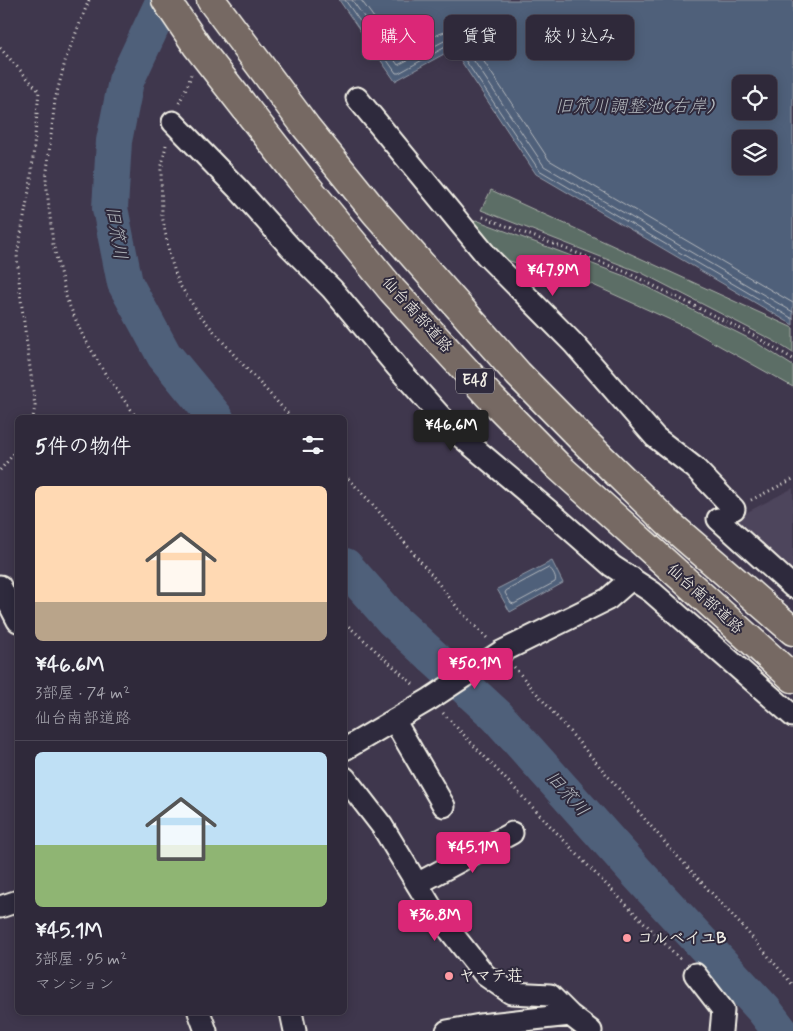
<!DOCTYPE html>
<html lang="ja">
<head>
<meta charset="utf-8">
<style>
  :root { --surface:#2f293a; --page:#3b3545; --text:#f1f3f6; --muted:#a7a6af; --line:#4a4554; --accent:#db2777 }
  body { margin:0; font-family:Mynerve,"Klee One",sans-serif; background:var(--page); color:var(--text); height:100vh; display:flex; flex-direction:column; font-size:19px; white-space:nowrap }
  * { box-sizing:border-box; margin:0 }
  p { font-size:16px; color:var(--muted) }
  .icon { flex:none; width:28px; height:28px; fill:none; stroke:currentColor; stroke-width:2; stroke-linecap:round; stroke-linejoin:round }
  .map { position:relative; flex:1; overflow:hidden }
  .drawer { position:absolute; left:15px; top:415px; width:332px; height:600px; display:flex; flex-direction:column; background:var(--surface); border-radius:8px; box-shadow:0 2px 12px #0003,0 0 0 1px var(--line) }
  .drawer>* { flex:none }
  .guide { position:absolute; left:362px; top:15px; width:355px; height:45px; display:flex; gap:10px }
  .buttons { position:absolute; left:732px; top:75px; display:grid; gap:10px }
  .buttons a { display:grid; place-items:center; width:45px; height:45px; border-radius:8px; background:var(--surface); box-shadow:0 2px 12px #0003,0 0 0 1px var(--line); font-size:25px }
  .price { position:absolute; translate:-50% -42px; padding:0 11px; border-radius:5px; background:var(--accent); color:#fff; font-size:16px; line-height:32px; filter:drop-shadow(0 1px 2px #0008) }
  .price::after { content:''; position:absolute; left:50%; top:30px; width:15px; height:11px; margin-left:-8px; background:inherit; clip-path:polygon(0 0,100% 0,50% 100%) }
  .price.selected { background:#222; color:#fff }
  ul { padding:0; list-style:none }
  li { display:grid; align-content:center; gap:10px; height:265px; padding:0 20px }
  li+li { border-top:1px solid var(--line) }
  li span { display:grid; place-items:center; height:155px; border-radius:8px; color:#555 }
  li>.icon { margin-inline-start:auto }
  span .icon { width:90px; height:90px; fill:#fffc; stroke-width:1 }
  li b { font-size:21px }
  h2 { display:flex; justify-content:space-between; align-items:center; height:60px; padding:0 20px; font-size:21px }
  .pill { padding:0 18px; border-radius:8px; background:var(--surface); box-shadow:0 2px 12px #0003,0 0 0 1px var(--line); font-size:18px; line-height:45px }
  .pill.selected { background:var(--accent); color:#fff }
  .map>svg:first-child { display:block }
</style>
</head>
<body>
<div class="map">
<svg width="793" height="1031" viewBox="0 0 793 1031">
  <rect width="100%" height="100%" fill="#3f374d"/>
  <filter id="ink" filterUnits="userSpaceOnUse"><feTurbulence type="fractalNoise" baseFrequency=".02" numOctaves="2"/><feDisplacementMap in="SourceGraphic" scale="10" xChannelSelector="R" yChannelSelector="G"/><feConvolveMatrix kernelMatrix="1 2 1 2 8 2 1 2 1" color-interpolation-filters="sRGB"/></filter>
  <g filter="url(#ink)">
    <!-- built -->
    <path fill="#4d445b" d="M793,488V572L734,519Z"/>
    <!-- green -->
    <path fill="#5c6e66" stroke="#a8b0a7" d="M491,190L793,328V353L774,341L642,273L481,210Z
      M476,220L627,277L752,340L793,366V387L686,327L591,284L506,260L472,223Z"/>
    <!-- water -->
    <path fill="#50607a" stroke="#929aa6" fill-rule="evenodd" d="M339,0H793V325L536,174L453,49L395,81ZM741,84H769V111H741ZM741,139H769V166H741Z
      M552,561L563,583L510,612L497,589Z"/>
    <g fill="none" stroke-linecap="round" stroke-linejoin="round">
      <!-- shore -->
      <path stroke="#b2b7bc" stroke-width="1" d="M345,0L396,73H399L449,45H455L539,170L793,319
        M352,0L398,65L448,39L454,38L460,40L544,166L793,312
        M361,0L401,55C421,48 450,16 469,39L549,160L793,303
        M549,568C553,570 557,578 555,582L514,604L511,603L505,593L506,591Z"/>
      <!-- river -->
      <path stroke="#50607a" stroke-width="36" d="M164,0L126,81L114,141L110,208L125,283L164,355L216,418
        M345,566L393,620L497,716L639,875L764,1010L780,1031"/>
      <defs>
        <path id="minor" d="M357,98L486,255L574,344L655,437L695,468L734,509
          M173,122L239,190L290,247L332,289L397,367L453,430L555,516L612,566L652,592L793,716
          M718,519L793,587
          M0,586L18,621
          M394,720L444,806
          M345,749L430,699L501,652L608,599L632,578
          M345,778L382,826L431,907L485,975L511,993L550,995L570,1015L591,1031
          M417,884L512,833
          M0,907L18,901
          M695,974L723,1010L721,1031
          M199,1012L206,1031
          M291,1012L295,1031
          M447,1031L480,1025L570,1015"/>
        <path id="motorway" d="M166,0L197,46L300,178L392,290L492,399L558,466L793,678
          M211,0L306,127L375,212L518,374L583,440L667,522L793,631"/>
      </defs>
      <!-- minor casing -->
      <use href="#minor" stroke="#f4f1e8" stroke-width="25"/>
      <!-- motorway casing -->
      <use href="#motorway" stroke="#f4f1e8" stroke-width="31"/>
      <!-- path -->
      <path stroke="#f4f1e8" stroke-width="3" stroke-dasharray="1 4" stroke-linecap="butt" d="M89,0L66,58L55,100L46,180L53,244L67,300L82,334L106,375L137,418
        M0,48L39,91L31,180L17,255L20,292L35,406L33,418
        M179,103L189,82L191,74
        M166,145L161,170L162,215L170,257L179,284L199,314L235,356L292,418
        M483,217L626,272L753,335L793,359
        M0,470L18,449
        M345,475L375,507L431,574L460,611L487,638
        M751,500L793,479
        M345,623L415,686
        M514,667L668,846L744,928L793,985
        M443,713L594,872L681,960"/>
      <!-- minor -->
      <use href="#minor" stroke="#2f2a3d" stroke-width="21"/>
      <!-- motorway -->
      <use href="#motorway" stroke="#766964" stroke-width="28"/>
    </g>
  </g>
  <!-- markers -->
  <g fill="#ff9aa2" stroke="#2f2a3d" stroke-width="2">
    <circle cx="627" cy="938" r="5"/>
    <circle cx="449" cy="976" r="5"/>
  </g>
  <g text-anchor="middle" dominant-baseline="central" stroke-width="4" stroke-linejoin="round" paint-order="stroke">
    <!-- shield labels -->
    <rect fill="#2f2a3d" stroke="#b9b5b5" stroke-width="1" x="456" y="368.5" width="38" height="25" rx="4"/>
    <g font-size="15" font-weight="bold" fill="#f4f1e8">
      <text x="475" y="381">E48</text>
    </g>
    <!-- street labels -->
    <g font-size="16" fill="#f4f1e8" stroke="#2f2a3d">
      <text transform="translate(417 315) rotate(48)">仙台南部道路</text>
      <text transform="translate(705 599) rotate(42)">仙台南部道路</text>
    </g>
    <!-- poi labels -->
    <g font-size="16" font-weight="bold" fill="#f4f1e8" stroke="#2f2a3d" text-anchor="start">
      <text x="637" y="938">コルベイユB</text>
      <text x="459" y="976">ヤマテ荘</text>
    </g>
    <!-- water labels -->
    <g font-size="18" font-style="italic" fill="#b2b7bc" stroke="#2f2a3d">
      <text x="634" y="107">旧笊川調整池(右岸)</text>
      <text transform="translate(116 233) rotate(81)">旧笊川</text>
      <text transform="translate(567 794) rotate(48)">旧笊川</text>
    </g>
  </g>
</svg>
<div class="buttons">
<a><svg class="icon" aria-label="locate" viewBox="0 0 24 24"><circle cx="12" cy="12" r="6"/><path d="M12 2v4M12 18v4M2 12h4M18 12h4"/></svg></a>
<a><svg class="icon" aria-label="layers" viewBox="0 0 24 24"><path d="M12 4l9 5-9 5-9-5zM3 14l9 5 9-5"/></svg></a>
</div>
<b class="price" style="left:553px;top:297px">¥47.9M</b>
<b class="price selected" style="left:451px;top:452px">¥46.6M</b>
<b class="price" style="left:475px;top:690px">¥50.1M</b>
<b class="price" style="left:473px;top:874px">¥45.1M</b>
<b class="price" style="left:435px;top:942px">¥36.8M</b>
<div class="guide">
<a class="pill selected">購入</a>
<a class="pill">賃貸</a>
<a class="pill">絞り込み</a>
</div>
<section class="drawer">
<h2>5件の物件<svg class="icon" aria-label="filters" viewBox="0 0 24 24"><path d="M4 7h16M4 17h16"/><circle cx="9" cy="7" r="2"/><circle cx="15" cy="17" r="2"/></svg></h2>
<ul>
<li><span style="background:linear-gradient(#ffd9b3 75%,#b9a48a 0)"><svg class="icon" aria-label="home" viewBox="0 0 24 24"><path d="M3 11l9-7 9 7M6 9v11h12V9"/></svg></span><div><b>¥46.6M</b><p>3部屋 · 74 m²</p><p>仙台南部道路</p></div></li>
<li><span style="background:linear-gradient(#bfe0f5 60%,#8fb573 0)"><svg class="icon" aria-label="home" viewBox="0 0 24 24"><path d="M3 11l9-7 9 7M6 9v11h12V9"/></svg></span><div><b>¥45.1M</b><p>3部屋 · 95 m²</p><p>マンション</p></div></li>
</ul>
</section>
</div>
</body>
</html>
